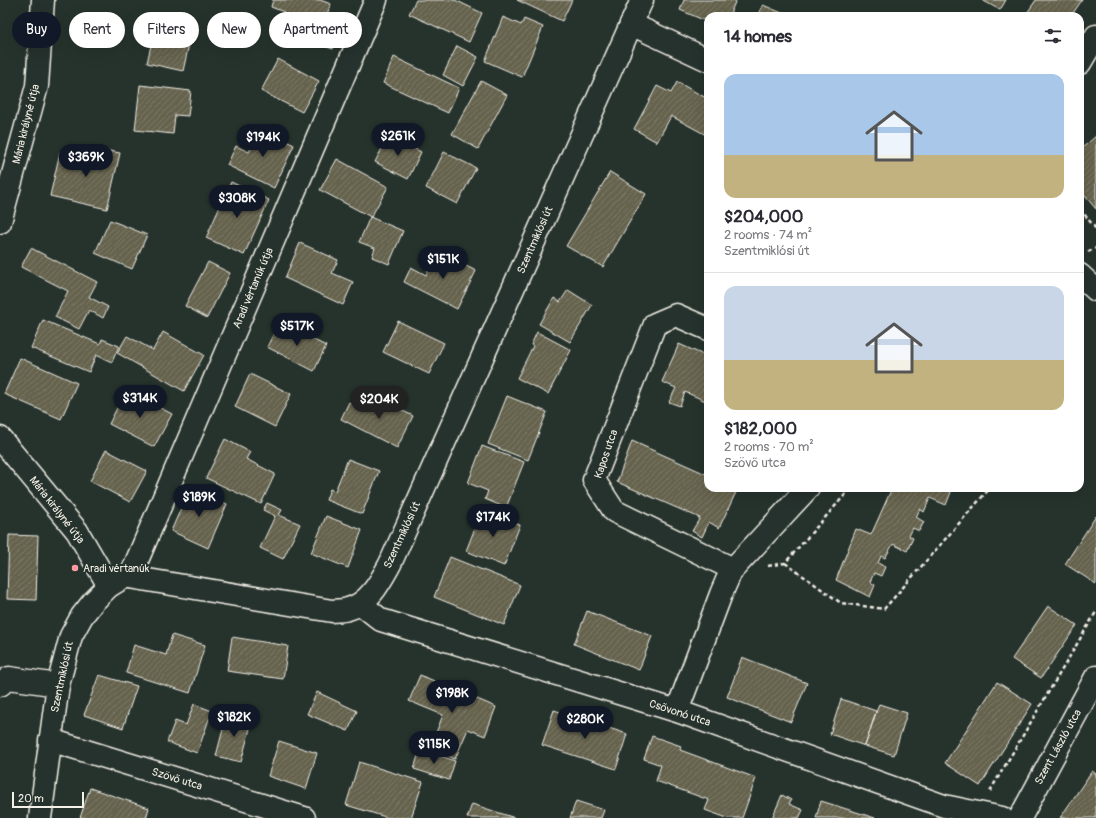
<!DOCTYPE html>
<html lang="en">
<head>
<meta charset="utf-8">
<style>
  :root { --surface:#fff; --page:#f7f7f7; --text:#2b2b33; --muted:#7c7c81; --line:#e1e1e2; --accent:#111827 }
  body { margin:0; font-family:Pangolin,sans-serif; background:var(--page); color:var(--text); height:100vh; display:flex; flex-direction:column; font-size:15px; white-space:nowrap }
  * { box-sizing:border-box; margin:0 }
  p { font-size:13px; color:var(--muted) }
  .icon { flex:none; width:22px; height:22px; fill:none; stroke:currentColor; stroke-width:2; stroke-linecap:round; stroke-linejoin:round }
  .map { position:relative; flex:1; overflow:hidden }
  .panel { position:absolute; left:704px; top:12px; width:380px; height:480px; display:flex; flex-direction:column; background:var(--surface); border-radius:12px; box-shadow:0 4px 16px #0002 }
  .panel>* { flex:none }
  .hud { position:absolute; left:12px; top:12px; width:380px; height:36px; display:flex; gap:8px }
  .scale { position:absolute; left:12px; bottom:10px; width:72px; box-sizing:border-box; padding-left:4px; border:2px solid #f4f1e8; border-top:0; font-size:11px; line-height:14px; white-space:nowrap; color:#f4f1e8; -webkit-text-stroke:3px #26332d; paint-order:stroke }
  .price { position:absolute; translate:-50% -34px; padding:0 9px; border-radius:14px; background:var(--accent); color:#fff; font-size:13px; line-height:26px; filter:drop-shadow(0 1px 2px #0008) }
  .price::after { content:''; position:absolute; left:50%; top:24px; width:12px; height:9px; margin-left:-6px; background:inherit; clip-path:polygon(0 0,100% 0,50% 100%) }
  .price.on { background:#222; color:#fff }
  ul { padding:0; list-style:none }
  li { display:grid; align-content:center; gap:8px; height:212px; padding:0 20px }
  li+li { border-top:1px solid var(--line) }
  li span { display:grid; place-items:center; height:124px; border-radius:12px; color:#555 }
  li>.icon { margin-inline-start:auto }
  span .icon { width:72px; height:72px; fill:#fffc; stroke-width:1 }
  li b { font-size:17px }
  h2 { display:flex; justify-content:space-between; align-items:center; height:48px; padding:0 20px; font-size:17px }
  .pill { padding:0 14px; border-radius:18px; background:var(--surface); box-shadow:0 4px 16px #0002; font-size:14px; line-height:36px }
  .pill.on { background:var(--accent); color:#fff }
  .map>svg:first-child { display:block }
</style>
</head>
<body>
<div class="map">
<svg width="1096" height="818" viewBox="0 0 1096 818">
  <defs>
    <pattern id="building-hatch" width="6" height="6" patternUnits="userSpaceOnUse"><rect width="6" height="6" fill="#65624e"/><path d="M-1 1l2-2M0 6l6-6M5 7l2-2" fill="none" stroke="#7c7968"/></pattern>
  </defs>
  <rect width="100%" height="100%" fill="#26332d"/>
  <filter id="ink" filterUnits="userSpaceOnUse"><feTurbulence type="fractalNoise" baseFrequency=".025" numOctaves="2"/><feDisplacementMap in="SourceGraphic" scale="8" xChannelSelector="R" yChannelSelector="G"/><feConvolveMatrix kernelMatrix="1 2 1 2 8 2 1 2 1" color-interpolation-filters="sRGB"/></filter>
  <g filter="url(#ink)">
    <!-- building -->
    <path fill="url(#building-hatch)" stroke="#f4f1e8" d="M273,0H320L331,4L327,14L343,20L333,49L278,30L284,12L271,7Z
      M416,0H455L482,13L469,42L409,14Z
      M517,0H572L562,21Z
      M684,0H736L729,16H708V22L680,10Z
      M982,0H1006L1000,10Z
      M1036,0H1082L1071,16H1025Z
      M763,5L789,16H758Z
      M158,14L194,22L183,71L147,63Z
      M503,17L521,25L524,19L543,27L522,77L485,61Z
      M457,46L478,57L463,86L443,75Z
      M394,57L459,88L448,113L383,83Z
      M278,59L319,81L302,112L261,91Z
      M481,81L507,95L478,149L452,134Z
      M677,82L708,99V136L671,116L657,142L634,129L657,86L671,93Z
      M140,85L191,91L188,116L175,115L173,134L135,130Z
      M261,128L294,145L274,188L227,165L236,146L249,152Z
      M389,135L421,152L408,179L375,162Z
      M1096,136V209L1080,190V150Z
      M99,149L120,153L107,209L50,196L60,152L96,160Z
      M444,152L476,168L457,204L426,188Z
      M337,159L388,187L371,217L320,190Z
      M610,172L646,194L603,267L566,246Z
      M231,182L269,200L244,255L206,238Z
      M370,217L403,231L389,264L372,257L375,248L359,242Z
      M110,220L147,235L132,269L95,253Z
      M300,243L338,260L332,273L353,282L343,305L285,278Z
      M31,248L97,282L89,297L108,307L103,318L89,310L79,329L55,317L68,291L21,267Z
      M438,252L476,271L457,309L404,282L411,267L426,275Z
      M208,262L230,273L207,318L185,306Z
      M568,290L592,305L570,342L539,324L554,298L560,302Z
      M43,320L100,344L102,339L119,346L112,362L96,355L89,372L31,348Z
      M398,321L444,343L429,374L383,352Z
      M279,323L326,346L314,371L267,347Z
      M163,332L204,355L184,391L117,353L127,336L153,350Z
      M537,332L571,350L548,394L517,378L533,346L531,345Z
      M679,344L708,357V402L685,392L680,406L669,402L676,388L662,382Z
      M20,358L77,383L61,419L4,394Z
      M250,374L291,394L275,427L235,407Z
      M126,390L172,414L154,447L109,424Z
      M367,393L413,416L397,448L341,419L349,402L360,407Z
      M507,396L547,412L528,460L488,444Z
      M225,439L250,452L246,459L275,474L261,504L206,478Z
      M632,441L708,475V488H738L719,528L709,522L702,537L692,531L700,518L617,482Z
      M482,446L524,462L506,508L485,499L488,491L468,483Z
      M106,450L147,471L130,502L90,481Z
      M348,459L379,471L362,514L326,500L330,489L335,491Z
      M190,488L227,504L208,548L171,531Z
      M892,488H948L947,489L951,492L946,505L930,498L924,512L920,509L916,517L924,522L919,531L913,528L909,536L913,538L907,551L893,544L885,558L881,556L878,563L885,567L881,576L874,573L870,582L875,585L870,597L836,580L856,529L871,535Z
      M267,503L282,510L279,515L300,524L283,559L260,548L275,516L263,510Z
      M482,510L520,525L504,566L466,551Z
      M326,516L362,530L348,568L311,553Z
      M1096,516V584L1065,564Z
      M9,535L38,536L36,600L7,599Z
      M450,557L520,585L504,625L434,597Z
      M1048,606L1077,625L1041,678L1012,659Z
      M587,611L652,636L639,670L574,644Z
      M172,635L205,645L190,693L126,673L134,645L166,655Z
      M232,637L288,646L283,679L227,671Z
      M742,657L807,683L791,722L727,697Z
      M99,675L137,686L123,728L84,715Z
      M420,675L496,707L485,736L468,729L455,759L430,748L443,715L409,701Z
      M997,682L1032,704L980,786L945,763Z
      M317,692L357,711L348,731L307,714Z
      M841,699L876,711L865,746L830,734Z
      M194,704L212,711L197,753L167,742L175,721L186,725Z
      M879,704L907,713L894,755L865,746Z
      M554,710L627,734L616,769L542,745Z
      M227,714L252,721L241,762L216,756Z
      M652,736L681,746L680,750L756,778L742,818H727L705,810L709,800L656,781L661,765L644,759Z
      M279,741L317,753L306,789L268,776Z
      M420,749L455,761L449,780L414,769Z
      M359,762L423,782L411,818H389L346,805Z
      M1092,771L1096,774V818H1060Z
      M90,788L149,808L146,818H80Z
      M782,795L791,800L789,804L803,810L799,818H772Z
      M576,801L604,810L601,818H570Z
      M821,801L875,818H816Z
      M472,804L515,818H467Z"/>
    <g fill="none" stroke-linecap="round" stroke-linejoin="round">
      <defs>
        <path id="minor" d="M631,24L708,60
          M1080,63L1096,36
          M0,222L37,86L43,0
          M1080,275L1096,290
          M708,329L676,315L655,324L594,480L614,511L733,569
          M0,438L77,531L109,586
          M130,577L376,0
          M361,604L381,620L677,711L944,806L1002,818
          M0,685L9,678L58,685
          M677,711L721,594L731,571L808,488
          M50,740L304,818"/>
        <path id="tertiary" d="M40,818L58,685L71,636L82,616L93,602L109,586L124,577H130L332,611C337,610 343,611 348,609C369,604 380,582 390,564L642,0
          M1020,818L1096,677"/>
      </defs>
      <!-- minor casing -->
      <use href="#minor" stroke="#f4f1e8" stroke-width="25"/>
      <!-- tertiary casing -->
      <use href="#tertiary" stroke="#f4f1e8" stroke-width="25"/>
      <!-- path -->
      <path stroke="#f4f1e8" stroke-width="2.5" stroke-dasharray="4 3" stroke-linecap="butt" d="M1080,209L1096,229
        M1088,252L1096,248
        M785,563L841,603L884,609L990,488
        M768,566L785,563L851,488
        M990,791L1096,612"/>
      <!-- minor -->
      <use href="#minor" stroke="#26332d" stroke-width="22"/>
      <!-- tertiary -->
      <use href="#tertiary" stroke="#26332d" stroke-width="22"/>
    </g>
  </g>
  <!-- markers -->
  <circle fill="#ff9aa2" stroke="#26332d" stroke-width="1.5" cx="75" cy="568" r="4"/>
  <g text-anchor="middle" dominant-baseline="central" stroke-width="4" stroke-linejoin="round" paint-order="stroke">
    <!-- street labels -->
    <g font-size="11" fill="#f4f1e8" stroke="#26332d">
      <text transform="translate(26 124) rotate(-76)">Mária királyné útja</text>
      <text transform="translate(535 240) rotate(-66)">Szentmiklósi út</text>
      <text transform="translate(253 288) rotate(-67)">Aradi vértanúk útja</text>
      <text transform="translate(606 454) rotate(-71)">Kapos utca</text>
      <text transform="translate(57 510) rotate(52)">Mária királyné útja</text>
      <text transform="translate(402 535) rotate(-65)">Szentmiklósi út</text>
      <text transform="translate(62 677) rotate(-78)">Szentmiklósi út</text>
      <text transform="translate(680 713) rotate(18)">Csővonó utca</text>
      <text transform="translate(1058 747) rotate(-61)">Szent László utca</text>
      <text transform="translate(177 779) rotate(17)">Szövő utca</text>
    </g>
    <!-- poi labels -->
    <g font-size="11" fill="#f4f1e8" stroke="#26332d" text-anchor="start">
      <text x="83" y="568">Aradi vértanúk</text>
    </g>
  </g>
</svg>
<div class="scale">20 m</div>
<b class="price" style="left:398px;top:157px">$261K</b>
<b class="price" style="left:263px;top:158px">$194K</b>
<b class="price" style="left:86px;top:178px">$369K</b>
<b class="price" style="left:237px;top:219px">$308K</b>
<b class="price" style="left:443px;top:280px">$151K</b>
<b class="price" style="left:297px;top:347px">$517K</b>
<b class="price" style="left:140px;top:419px">$314K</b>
<b class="price on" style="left:379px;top:420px">$204K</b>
<b class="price" style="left:199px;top:518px">$189K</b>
<b class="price" style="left:493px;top:538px">$174K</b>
<b class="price" style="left:452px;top:714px">$198K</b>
<b class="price" style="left:234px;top:738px">$182K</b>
<b class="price" style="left:585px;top:740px">$280K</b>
<b class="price" style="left:434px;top:765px">$115K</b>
<div class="hud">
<a class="pill on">Buy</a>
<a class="pill">Rent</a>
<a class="pill">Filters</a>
<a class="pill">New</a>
<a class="pill">Apartment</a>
</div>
<section class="panel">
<h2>14 homes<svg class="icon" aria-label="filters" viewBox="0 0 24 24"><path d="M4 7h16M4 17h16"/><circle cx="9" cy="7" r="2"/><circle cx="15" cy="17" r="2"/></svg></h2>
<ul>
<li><span style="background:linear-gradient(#a9c7e8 65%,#c2b280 0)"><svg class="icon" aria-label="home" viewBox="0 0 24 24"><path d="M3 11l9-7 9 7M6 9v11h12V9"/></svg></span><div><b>$204,000</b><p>2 rooms · 74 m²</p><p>Szentmiklósi út</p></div></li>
<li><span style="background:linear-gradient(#c9d6e8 60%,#c2b280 0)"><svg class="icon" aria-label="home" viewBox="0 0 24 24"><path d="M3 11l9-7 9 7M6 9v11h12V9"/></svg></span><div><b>$182,000</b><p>2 rooms · 70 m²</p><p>Szövő utca</p></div></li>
</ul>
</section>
</div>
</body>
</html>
